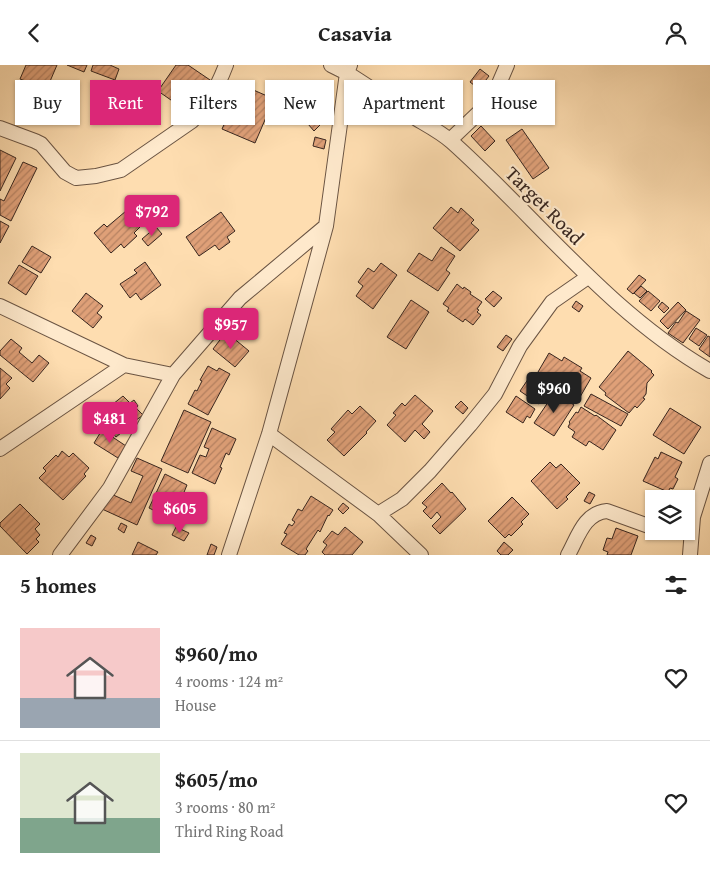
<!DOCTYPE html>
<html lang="en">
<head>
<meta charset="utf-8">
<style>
  :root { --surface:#fff; --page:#f2f2f2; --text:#222; --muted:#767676; --line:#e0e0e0; --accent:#db2777 }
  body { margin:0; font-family:"Gentium Book Plus",serif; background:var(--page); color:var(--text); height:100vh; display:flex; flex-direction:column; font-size:19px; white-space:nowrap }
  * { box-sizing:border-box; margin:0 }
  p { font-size:16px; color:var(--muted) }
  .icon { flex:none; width:28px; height:28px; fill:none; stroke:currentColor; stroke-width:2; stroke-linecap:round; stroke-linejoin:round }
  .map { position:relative; height:490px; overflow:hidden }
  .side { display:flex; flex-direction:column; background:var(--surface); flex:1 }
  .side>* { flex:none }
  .top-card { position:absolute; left:15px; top:15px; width:680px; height:45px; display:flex; gap:10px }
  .fabs { position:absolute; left:645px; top:425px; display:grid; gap:10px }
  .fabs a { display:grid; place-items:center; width:50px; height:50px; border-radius:0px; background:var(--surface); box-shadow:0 1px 4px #0004; font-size:25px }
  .price { position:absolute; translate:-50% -42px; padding:0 11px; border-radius:5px; background:var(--accent); color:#fff; font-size:16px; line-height:32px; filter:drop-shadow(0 1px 2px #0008) }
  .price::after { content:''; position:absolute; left:50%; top:30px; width:15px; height:11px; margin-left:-8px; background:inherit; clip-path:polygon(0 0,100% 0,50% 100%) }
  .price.selected { background:#222; color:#fff }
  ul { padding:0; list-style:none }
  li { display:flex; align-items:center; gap:15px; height:125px; padding:0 20px }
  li+li { border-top:1px solid var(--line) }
  li span { display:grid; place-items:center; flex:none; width:140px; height:100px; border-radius:0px; color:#555 }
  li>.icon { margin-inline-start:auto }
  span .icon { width:60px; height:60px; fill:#fffc; stroke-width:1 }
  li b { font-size:21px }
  h2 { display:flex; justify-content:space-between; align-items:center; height:60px; padding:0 20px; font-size:21px }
  .tag { padding:0 18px; border-radius:0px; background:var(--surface); box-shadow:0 1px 4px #0004; font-size:18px; line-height:45px }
  .tag.selected { background:var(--accent); color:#fff }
  header { display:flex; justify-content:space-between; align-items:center; height:65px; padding:0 20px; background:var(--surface); font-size:22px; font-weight:800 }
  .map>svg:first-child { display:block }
</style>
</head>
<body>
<header><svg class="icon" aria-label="back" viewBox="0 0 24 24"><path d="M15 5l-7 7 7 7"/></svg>Casavia<svg class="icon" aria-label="person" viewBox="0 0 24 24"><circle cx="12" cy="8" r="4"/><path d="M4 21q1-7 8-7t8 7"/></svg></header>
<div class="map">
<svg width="710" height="490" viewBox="0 0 710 490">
  <defs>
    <pattern id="building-hatch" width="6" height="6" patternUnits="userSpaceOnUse" patternTransform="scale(1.25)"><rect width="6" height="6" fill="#dfa078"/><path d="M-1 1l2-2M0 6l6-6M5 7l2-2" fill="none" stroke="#b68262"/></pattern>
  </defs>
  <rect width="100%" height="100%" fill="#feddb0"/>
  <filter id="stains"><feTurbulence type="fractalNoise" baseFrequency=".004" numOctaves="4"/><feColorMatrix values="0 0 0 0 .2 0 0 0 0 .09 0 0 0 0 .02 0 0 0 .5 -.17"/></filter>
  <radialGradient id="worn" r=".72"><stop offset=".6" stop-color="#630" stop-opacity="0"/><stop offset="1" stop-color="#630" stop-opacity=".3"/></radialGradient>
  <!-- building -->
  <path fill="url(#building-hatch)" stroke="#38261f" d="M26,0H57L45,28L34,24L35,20L20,14Z
    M67,0H87L84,7Z
    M93,0H110L119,4L115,15L91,6Z
    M176,0H188L213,17L191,49L158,26Z
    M480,4L489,11L479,24L470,17Z
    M242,20L274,34L255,78L222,64Z
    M325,35L333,44L324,52L316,43Z
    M449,41L450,47L441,50L439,44Z
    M315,53L321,59L314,66L308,59Z
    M481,61L495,76L485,86L471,71Z
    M522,64L549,103L533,114L506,75Z
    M315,72L326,75L324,84L313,81Z
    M0,85L16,93L0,126Z
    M23,97L37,103L11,156L0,150V134L4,136Z
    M451,142L458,148L461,143L474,155L471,158L479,165L460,186L433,163Z
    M126,146L140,162L134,168L137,171L124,183L121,179L111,188L94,168L104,159L107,162Z
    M221,147L235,166L227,172L230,177L219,185L215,180L199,191L186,172Z
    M0,156L9,161L0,178Z
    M156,162L162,169L148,181L142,174Z
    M32,181L51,192L41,208L22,197Z
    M441,182L455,191L446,205L450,208L438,226L407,206L419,188L432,196Z
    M145,197L161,220L141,235L136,228L130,233L120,219L137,208L134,205Z
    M381,198L397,210L373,244L356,231L363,221L358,217L368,203L374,207Z
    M19,200L38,211L26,230L8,218Z
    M639,210L646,215L633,229L627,224Z
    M457,219L463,224L464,222L471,227L470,229L482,237L477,244L479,245L477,247L481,250L473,260L465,254L463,257L447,246L449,243L443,239Z
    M641,221L647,226L640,233L634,228Z
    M493,226L502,233L494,242L485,234Z
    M648,226L660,236L651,246L639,236Z
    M86,228L103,241L97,248L102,252L93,263L72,246Z
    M411,235L429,247L406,284L387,272Z
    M576,236L583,241L579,247L572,242Z
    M662,237L669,243L664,248L658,242Z
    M678,237L686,245L668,264L660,256Z
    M686,246L700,255L683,278L668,268L676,257L678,258Z
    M696,263L707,270L699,281L689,274Z
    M226,267L249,286L235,302L213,284Z
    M506,270L512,274L503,286L497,282Z
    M708,271L710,272V292L699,284Z
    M11,274L22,283L19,287L32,298L39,290L49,298L33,317L0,290V286Z
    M628,286L652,306L651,307L654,310L647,318L646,329L643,333L645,334L637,343L635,341L629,348L605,330L606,328L599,322Z
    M549,288L562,296L564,292L582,303L580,306L591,313L580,332L538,307Z
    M208,301L217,306L219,303L230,309L208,350L188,339L195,325L197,326L202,316L200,315Z
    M0,303L12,313L6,319L10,323L0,334Z
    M531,310L549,322L539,339L520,326Z
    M555,327L574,340L554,371L534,358Z
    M591,329L628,349L621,361L584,341Z
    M415,330L433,346L422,359L430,367L424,374L415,365L405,377L387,360L396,350L393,348L402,338L405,341Z
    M123,331L130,338L134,335L138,341L136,343L143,350L131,359L134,362L129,367L126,364L116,372L98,351Z
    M516,331L535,344L530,353L527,351L523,358L506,347Z
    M461,336L468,343L463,349L455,342Z
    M360,341L376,356L366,367L367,368L344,391L327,375L335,367L331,364L348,345L352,349Z
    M581,342L595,351L596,350L616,365L603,385L589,376L586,381L572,372L575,367L568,362L570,358L569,357L576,347L578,348Z
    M670,343L701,362L684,389L653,370Z
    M184,345L211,357L188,408L161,396Z
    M212,363L236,374L229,390L226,388L220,402L222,403L215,419L192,408L200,390L206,392L209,384L204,382Z
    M102,365L126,381L118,393L94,378Z
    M62,386L69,392L73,388L89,403L84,409L86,411L63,435L39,413L46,406L43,403L56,390L58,392Z
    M661,387L682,397L675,412L678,414L673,424L670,423L668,427L643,416L655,392L658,394Z
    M137,393L162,404L137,460L102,444L109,428L131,438L143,411L131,406Z
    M550,397L556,403L561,399L580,418L566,432L568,434L557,444L531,416Z
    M165,409L187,420L182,432L184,433L177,447L174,445L170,453L149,443Z
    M442,418L451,428L452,427L466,444L440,469L432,461L441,452L437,447L431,454L423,446L427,442L422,438Z
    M589,427L595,430L590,439L584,436Z
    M311,431L333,445L329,451L328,450L320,467L318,465L306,484L308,486L305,490H299L281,479L287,469L284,468L289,459L292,461L295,457L292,455L298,444L302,446Z
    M512,432L529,449L521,457L523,459L511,471L509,469L505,473L488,456Z
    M343,438L349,443L343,449L338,444Z
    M20,439L40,459L35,464L40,470L36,474L39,477L27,489L0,461V458Z
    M121,458L127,461L124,468L118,464Z
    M176,462L189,468L184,476L172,470Z
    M345,462L363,477L352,490H325L322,487L327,480L323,477L332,466L338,470Z
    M616,463L638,471L631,490H607L608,487L603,485L607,473L612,474Z
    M91,470L96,473L92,481L86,478Z
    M138,477L158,487L156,490H132Z
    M504,477L513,485L508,490H501L497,486Z
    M211,479L217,482L214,490H207Z"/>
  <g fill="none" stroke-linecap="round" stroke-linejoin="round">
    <defs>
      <path id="minor" d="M331,0L347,8C371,23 394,39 417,54C429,61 442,68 452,77C538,154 609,248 710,306
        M0,63L35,76L41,79L65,107L76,113L96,111L121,105L192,56C208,41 218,21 226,0
        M450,75L492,35L507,0
        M0,241L124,300L173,310L240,233L326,161
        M269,369L378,449L421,490
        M0,384L124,300
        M378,449L402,434L430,406L470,360L495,329L520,281L552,237L588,212
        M60,490L110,423L173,310
        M229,490L269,369L326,161L347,8L350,0
        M568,490C578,472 584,448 607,446L654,463
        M690,490L693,452L710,398"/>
    </defs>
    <!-- minor casing -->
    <use href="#minor" stroke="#6a5443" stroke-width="16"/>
    <!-- minor -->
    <use href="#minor" stroke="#fee9cc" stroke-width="14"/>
  </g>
  <g text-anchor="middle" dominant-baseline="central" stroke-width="4.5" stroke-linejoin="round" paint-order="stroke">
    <!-- street labels -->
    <g font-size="20" fill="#38261f" stroke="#fee9cc">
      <text transform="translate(545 140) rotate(45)">Target Road</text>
    </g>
  </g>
  <rect width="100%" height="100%" filter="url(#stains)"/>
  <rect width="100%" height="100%" fill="url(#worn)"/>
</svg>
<div class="fabs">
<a><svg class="icon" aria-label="layers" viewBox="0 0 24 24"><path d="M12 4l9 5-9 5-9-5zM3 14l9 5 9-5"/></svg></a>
</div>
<b class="price" style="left:152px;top:172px">$792</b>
<b class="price" style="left:231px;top:285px">$957</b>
<b class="price selected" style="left:554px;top:349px">$960</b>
<b class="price" style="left:110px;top:379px">$481</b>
<b class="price" style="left:180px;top:469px">$605</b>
<div class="top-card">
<a class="tag">Buy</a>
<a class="tag selected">Rent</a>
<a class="tag">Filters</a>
<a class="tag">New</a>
<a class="tag">Apartment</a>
<a class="tag">House</a>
</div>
</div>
<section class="side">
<h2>5 homes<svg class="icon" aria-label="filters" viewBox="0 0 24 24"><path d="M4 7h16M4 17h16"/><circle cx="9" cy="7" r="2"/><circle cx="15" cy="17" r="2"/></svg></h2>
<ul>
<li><span style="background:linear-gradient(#f6c9c9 70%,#9aa5b1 0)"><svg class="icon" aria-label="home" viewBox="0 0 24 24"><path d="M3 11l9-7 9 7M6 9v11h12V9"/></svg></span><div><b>$960/mo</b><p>4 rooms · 124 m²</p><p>House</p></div><svg class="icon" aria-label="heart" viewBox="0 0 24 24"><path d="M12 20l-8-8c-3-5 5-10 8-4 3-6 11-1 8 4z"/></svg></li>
<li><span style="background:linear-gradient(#dfe7d0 65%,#7fa58c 0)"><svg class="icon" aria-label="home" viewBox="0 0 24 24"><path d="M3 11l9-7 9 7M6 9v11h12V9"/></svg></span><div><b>$605/mo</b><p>3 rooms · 80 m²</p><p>Third Ring Road</p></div><svg class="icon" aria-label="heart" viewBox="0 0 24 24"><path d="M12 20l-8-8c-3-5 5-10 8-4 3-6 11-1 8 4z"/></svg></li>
</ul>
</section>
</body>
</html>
